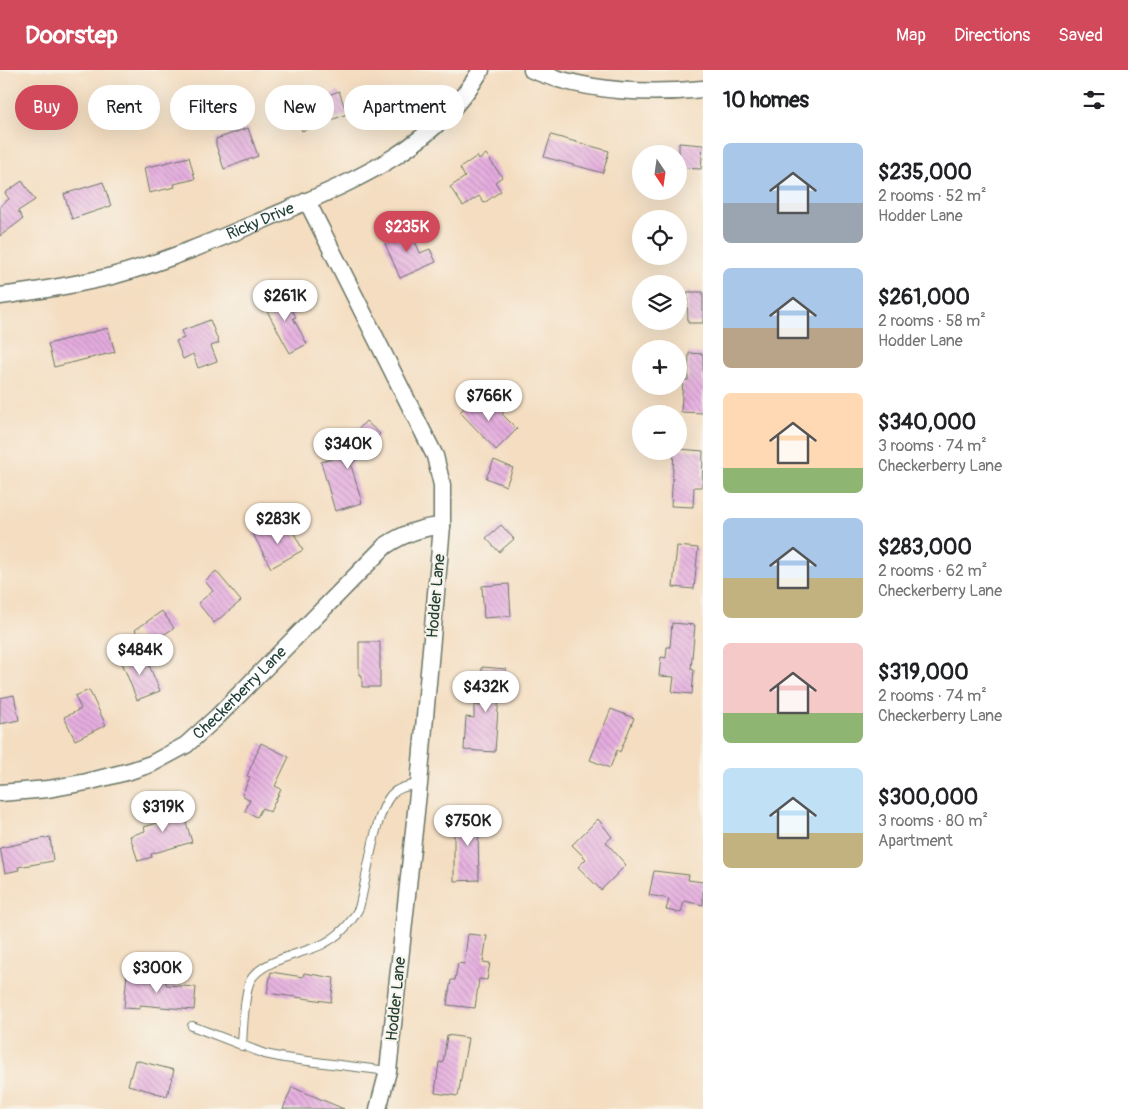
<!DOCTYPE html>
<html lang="en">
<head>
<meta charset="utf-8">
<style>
  :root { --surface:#fff; --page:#f2f2f2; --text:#202124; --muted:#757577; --accent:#d1495b }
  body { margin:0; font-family:Pangolin,sans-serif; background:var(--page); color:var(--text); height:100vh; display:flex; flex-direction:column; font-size:19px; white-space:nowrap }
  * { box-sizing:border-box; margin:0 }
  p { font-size:16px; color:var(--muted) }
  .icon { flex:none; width:28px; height:28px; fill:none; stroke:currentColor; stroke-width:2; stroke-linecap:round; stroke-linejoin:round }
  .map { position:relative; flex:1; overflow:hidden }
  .sheet { display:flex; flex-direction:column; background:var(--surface); width:425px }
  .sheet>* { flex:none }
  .guide { position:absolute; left:15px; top:15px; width:475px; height:45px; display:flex; gap:10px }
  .needle { width:32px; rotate:167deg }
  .fabs { position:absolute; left:632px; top:75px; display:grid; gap:10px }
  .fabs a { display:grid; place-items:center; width:55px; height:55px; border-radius:50%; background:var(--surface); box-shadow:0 5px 20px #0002; font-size:25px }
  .price { position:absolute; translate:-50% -42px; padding:0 11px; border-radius:18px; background:#fff; color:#222; font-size:16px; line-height:32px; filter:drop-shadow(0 1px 2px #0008) }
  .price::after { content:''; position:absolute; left:50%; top:30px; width:15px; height:11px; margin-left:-8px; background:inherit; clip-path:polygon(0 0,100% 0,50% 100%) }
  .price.on { background:var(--accent); color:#fff }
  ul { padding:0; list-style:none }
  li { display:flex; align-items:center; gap:15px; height:125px; padding:0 20px }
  li span { display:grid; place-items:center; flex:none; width:140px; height:100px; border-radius:8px; color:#555 }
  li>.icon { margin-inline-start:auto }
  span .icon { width:60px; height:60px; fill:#fffc; stroke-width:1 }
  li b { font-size:21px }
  h2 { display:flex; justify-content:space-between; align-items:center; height:60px; padding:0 20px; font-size:21px }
  .pill { padding:0 18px; border-radius:22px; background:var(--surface); box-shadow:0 5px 20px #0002; font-size:18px; line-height:45px }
  .pill.on { background:var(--accent); color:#fff }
  header { display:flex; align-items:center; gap:30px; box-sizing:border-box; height:70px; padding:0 25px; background:var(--accent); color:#fff }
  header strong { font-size:24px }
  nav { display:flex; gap:28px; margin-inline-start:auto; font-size:18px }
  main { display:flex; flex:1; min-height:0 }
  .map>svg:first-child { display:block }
</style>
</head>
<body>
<header>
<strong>Doorstep</strong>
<nav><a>Map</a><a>Directions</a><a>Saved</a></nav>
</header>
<main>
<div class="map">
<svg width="703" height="1039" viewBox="0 0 703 1039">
  <defs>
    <pattern id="building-back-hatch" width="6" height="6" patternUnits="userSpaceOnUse" patternTransform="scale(1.25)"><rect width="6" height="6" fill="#e6ade0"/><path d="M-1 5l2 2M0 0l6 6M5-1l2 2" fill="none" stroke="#ba8eb6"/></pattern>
  </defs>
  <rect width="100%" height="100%" fill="#f7f3e8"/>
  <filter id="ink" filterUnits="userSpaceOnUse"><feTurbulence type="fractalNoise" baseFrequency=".02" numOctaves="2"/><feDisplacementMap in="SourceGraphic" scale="10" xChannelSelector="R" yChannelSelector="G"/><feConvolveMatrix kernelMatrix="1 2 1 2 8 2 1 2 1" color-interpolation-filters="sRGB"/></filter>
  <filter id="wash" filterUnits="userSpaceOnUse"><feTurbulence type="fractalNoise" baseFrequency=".0096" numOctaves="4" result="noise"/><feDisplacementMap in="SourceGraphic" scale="20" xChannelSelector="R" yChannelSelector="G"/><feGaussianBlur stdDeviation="1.12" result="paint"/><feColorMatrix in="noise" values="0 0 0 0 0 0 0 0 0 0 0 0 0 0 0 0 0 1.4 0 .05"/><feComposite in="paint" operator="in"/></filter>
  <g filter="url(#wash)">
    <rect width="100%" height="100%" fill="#f4ddc0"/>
    <g id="blocks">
      <!-- building -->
      <path fill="url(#building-back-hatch)" d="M339,21L347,44L302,61L294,38Z
        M248,58L258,86L224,99L216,75V69Z
        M551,65L609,81L603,103L544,87Z
        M679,73L703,75L701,99L679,98Z
        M486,84L502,107L495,112L501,121L484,133L479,126L463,136L450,117L465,107L460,98L477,86L479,90Z
        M189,87L195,109L174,114L175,117L149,123L144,98Z
        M22,111L35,130L18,141L23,149L0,166V136L9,129L5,123Z
        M103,112L111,136L72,149L64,124Z
        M409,157L420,183L430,179L436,192L400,208L383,169Z
        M281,221L296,247L293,248L307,274L290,283L262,232Z
        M687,222H703V253H688Z
        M210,250L219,273L211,276L217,291L198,298L193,284L183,289L176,271L184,268L181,261Z
        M108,258L115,282L54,297L48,274Z
        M689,283L703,284V343L681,342L683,310H688Z
        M477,326L487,336L493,331L504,342L502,344L517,359L496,380L460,342Z
        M366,351L380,364L351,395L362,433L335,441L321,392L357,382L346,372Z
        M679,379L703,381L702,417H694L693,437L671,436L674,381H679Z
        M494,390L513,398L506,416L486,408Z
        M501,455L514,469L499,482L486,468Z
        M268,456L273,466L290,456L303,480L271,498L253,464Z
        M677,476L698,478L694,519L673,517Z
        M216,501L241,531L214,553L198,533L213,521L205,511Z
        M509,514L511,546L484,548L482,516Z
        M162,541L174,558L146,576L135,560Z
        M672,553L695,555L691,599L694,600L692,624L672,622L674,607L659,606L661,587L666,588L667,577H670Z
        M359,572H380V617H362V605H359Z
        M143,581L160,621L137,630L121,590Z
        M482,597L506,599L504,624H499L495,682L464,680L466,647L474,648V635L480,636Z
        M89,620L106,655L75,670L64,647L81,639L75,626Z
        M14,625L19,650L0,654V628Z
        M611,639L634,648L620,682L617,680L610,698L590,690Z
        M261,673L289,687L275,716L281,719L270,742L262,738L257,747L245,741L250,730L242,725L250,707L247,706Z
        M179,729L192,772L151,784L152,787L138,791L130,766L145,761L144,757L167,750L162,734Z
        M464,740H483V762H478L479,810L454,811V763H464Z
        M598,749L612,767L606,772L626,795L601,820L578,797L586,789L572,775Z
        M50,767L53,791L18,797L19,800L5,803L0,778Z
        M654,801L689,805L688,810L703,812V835L684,831L681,843L666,840L669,829L649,825Z
        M468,864L487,866L483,892L490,893L487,910L479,909L475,938L447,935L451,910H455L458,893L464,894Z
        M127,902L144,903V908L166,910V915L196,917L194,940L140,935V939L124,938Z
        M271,902L303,907L304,903L334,908L331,932L267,923Z
        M447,965L468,968L458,1026L435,1023L439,992L443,993Z
        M135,990L174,1000L167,1026L128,1015Z
        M292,1017L344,1039H283Z"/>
    </g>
  </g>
  <g filter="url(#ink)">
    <use href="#blocks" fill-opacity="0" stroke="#6a7565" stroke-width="1"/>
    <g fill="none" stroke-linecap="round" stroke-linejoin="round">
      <defs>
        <path id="service" d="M192,956L265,984L284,988L388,1001
          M242,976C243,959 244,925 250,911C261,890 301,884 321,875C338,867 350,855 359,838C367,810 374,745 391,725C398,717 409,716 419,714"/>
        <g id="minor">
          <path d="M532,0C587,22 645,25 703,19"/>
          <path d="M307,131L435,386L442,415V456L419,714L388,1001L378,1039"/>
          <path id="s1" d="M0,226C38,221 75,215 112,206C168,191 221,168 275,145C356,110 433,80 481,0"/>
          <path id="s2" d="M0,723L48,719L87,712L130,701L151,694L186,675L218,646L385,476C403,464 420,457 442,456"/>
        </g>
      </defs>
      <!-- service casing -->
      <use href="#service" stroke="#6a7565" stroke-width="10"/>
      <!-- minor casing -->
      <use href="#minor" stroke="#6a7565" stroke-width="19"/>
      <!-- service -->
      <use href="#service" stroke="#fff" stroke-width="8"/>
      <!-- minor -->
      <use href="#minor" stroke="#fff" stroke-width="16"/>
    </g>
  </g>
  <g text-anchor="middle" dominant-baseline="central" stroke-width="4" stroke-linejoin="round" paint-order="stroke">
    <!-- street labels -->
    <g font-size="16" fill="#1f3d34" stroke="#f7f3e8">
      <text stroke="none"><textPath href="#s1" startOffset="272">Ricky Drive</textPath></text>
      <text transform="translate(436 526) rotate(-85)">Hodder Lane</text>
      <text stroke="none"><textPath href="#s2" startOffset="269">Checkerberry Lane</textPath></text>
      <text transform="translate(396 929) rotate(-84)">Hodder Lane</text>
    </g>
  </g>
</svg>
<div class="fabs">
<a><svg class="needle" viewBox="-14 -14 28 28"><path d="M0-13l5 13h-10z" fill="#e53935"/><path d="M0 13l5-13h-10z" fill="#757577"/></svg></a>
<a><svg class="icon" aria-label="locate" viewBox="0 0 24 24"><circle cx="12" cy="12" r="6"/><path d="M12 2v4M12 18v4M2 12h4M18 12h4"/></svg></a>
<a><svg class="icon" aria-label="layers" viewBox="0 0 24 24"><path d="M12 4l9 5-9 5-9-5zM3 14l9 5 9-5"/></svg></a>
<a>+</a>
<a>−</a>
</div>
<b class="price on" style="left:407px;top:183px">$235K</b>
<b class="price" style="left:285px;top:252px">$261K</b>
<b class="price" style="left:489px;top:352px">$766K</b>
<b class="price" style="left:348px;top:400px">$340K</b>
<b class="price" style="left:278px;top:475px">$283K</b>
<b class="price" style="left:140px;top:606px">$484K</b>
<b class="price" style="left:486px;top:643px">$432K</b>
<b class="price" style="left:163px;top:763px">$319K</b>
<b class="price" style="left:468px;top:777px">$750K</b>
<b class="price" style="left:157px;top:924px">$300K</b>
<div class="guide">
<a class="pill on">Buy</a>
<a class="pill">Rent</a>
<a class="pill">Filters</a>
<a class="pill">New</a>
<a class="pill">Apartment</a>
</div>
</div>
<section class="sheet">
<h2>10 homes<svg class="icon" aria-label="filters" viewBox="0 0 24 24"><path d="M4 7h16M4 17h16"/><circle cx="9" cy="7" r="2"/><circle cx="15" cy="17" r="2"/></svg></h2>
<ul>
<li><span style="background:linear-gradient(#a9c7e8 60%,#9aa5b1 0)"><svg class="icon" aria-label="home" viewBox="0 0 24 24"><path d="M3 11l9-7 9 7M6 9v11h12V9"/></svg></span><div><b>$235,000</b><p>2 rooms · 52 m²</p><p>Hodder Lane</p></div></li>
<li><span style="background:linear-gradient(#a9c7e8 60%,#b9a48a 0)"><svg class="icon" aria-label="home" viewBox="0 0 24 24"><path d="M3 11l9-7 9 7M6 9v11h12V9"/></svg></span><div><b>$261,000</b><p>2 rooms · 58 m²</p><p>Hodder Lane</p></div></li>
<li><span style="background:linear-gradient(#ffd9b3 75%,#8fb573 0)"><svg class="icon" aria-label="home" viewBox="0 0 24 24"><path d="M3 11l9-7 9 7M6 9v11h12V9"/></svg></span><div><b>$340,000</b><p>3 rooms · 74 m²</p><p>Checkerberry Lane</p></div></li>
<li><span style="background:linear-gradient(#a9c7e8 60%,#c2b280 0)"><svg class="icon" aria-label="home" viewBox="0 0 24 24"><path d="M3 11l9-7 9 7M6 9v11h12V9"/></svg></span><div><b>$283,000</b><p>2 rooms · 62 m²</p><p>Checkerberry Lane</p></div></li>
<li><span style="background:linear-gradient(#f6c9c9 70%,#8fb573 0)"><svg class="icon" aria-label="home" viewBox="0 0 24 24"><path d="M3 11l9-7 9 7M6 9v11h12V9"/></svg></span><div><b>$319,000</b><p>2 rooms · 74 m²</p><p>Checkerberry Lane</p></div></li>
<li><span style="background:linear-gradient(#bfe0f5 65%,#c2b280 0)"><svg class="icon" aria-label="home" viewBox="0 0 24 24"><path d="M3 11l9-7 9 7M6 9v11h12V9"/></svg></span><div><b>$300,000</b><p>3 rooms · 80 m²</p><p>Apartment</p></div></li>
</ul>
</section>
</main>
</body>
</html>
